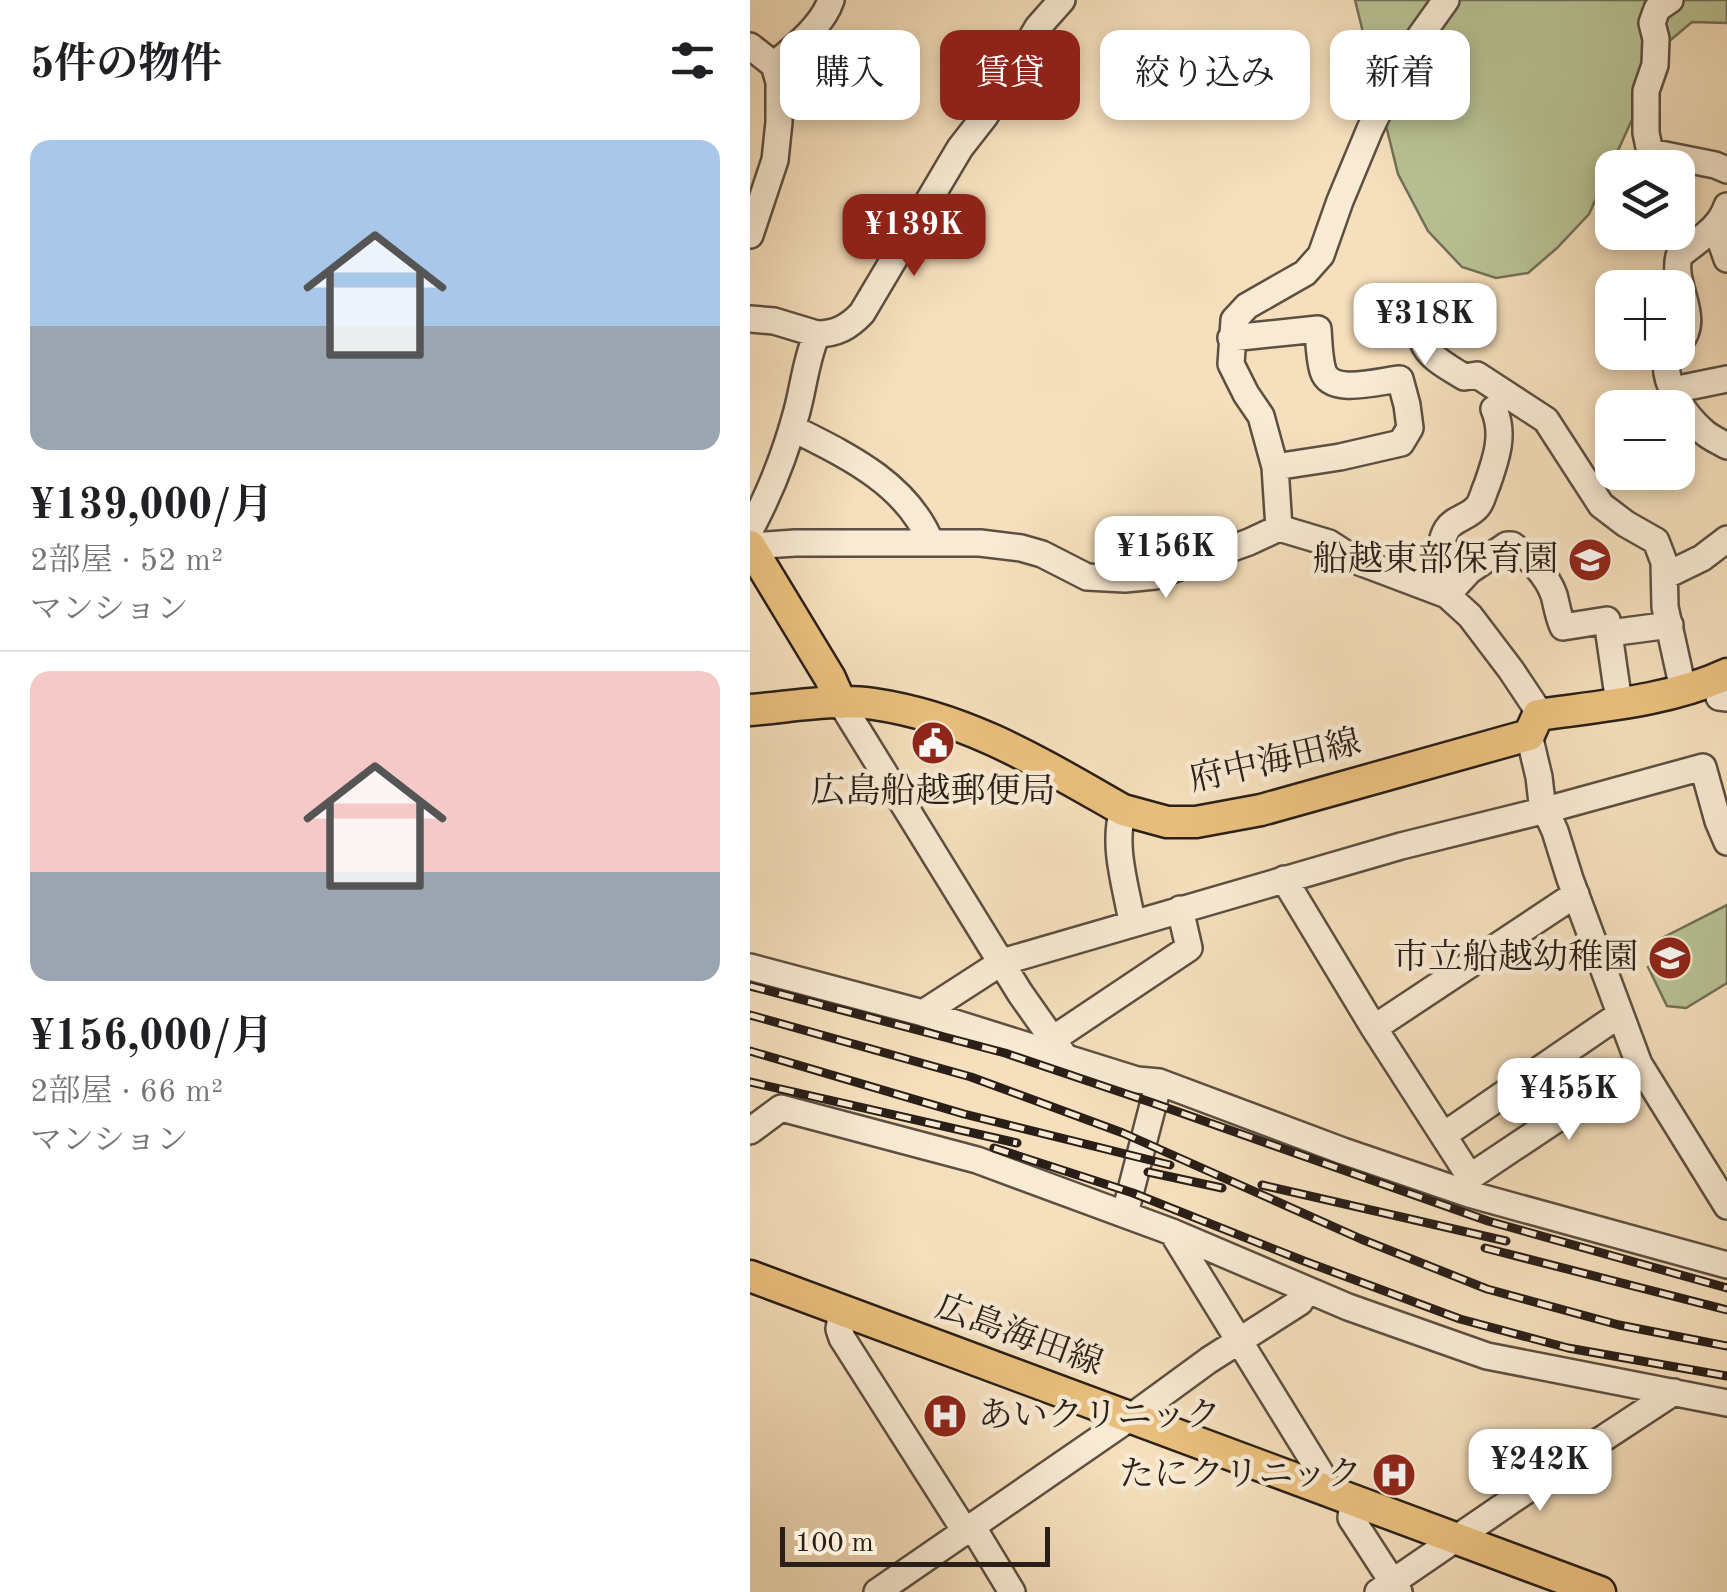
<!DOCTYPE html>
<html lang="ja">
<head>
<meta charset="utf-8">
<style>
  :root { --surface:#fff; --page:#f2f2f2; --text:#202124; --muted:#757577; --line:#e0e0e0; --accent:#8f2418 }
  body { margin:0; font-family:"Old Standard TT","Noto Serif JP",serif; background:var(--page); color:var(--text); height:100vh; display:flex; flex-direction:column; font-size:38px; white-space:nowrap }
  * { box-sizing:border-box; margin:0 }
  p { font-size:32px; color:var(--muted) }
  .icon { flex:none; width:55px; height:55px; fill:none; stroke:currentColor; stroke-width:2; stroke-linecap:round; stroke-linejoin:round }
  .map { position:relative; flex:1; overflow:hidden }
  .details { display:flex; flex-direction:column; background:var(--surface); width:750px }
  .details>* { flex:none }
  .banner { position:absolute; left:30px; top:30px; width:795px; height:90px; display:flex; gap:20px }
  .controls { position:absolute; left:845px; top:150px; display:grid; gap:20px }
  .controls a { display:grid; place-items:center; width:100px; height:100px; border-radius:20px; background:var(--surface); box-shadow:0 5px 15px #0003; font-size:50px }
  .scale { position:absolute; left:30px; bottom:25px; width:270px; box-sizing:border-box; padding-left:10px; border:5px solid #2a1f18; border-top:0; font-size:28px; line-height:35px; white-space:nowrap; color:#2a1f18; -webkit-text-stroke:8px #f8ead3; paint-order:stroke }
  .price { position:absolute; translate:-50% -85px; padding:0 22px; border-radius:20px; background:#fff; color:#222; font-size:32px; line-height:65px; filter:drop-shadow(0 2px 5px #0008) }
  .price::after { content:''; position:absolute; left:50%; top:60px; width:30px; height:22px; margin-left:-15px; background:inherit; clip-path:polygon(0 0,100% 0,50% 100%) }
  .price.selected { background:var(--accent); color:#fff }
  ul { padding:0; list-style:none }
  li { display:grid; align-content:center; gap:20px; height:530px; padding:0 30px }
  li+li { border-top:2px solid var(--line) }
  li span { display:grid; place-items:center; height:310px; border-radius:20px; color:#555 }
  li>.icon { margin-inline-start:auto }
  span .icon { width:180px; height:180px; fill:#fffc; stroke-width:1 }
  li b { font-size:42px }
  h2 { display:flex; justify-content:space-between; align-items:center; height:120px; padding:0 30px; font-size:42px }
  .chip { padding:0 35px; border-radius:20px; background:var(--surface); box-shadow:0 5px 15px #0003; font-size:35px; line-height:90px }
  .chip.selected { background:var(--accent); color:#fff }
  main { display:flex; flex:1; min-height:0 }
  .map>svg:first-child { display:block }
</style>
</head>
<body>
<main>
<section class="details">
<h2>5件の物件<svg class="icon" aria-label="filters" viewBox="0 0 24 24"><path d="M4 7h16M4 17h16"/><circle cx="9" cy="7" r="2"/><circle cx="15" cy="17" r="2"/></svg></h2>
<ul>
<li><span style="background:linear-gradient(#a9c7e8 60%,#9aa5b1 0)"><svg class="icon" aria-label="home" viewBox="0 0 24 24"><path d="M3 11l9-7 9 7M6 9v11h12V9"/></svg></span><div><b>¥139,000/月</b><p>2部屋 · 52 m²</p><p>マンション</p></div></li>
<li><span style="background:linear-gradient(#f6c9c9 65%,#9aa5b1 0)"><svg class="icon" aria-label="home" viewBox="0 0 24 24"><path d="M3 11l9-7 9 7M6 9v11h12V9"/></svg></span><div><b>¥156,000/月</b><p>2部屋 · 66 m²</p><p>マンション</p></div></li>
</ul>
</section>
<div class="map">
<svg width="977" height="1592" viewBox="0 0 977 1592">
  <rect width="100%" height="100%" fill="#f5dfbc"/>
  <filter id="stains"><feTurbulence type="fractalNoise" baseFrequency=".002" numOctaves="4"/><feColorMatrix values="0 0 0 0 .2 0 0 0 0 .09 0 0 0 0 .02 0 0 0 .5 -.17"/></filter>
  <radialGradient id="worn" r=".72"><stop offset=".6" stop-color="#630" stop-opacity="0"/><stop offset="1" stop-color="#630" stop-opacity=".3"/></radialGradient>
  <!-- green -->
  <path fill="#b8c294" stroke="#717056" stroke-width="2.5" d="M605,0H977V23L942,22L917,43L839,214L807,248L778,273L746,278L712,267L678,231L648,174Z
    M977,905V983L936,1008L917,1006L898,967L919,955L912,938Z"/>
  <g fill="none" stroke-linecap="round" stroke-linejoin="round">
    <defs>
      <path id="minor" d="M920,0L907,9L902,23L906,39L905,65L896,91V133L900,152L965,165L977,170
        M0,46L24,65L29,82V122L25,160L0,235
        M24,65C44,48 73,25 81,0
        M966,228L977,259
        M670,314C666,351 685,359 714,377L727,375L796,420L851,505L876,524L906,541L914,562L915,607L933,689
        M0,319L24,321L67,334
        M481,338L568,329C569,342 569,358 573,371C581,396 629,381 650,379L657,405L660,428L651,443L590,457L525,467
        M928,344C953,318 921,287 929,256C947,240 969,230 977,206
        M919,352C908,379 935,416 955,433C961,438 970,442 977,446
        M923,390L977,379
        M42,428C96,455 157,483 181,543
        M529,528L525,467L511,416L496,394L481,364L484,320L497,306L555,273L571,255L590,201L620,129L654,59L696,0
        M0,530C20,493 36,452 47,411C54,385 56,359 67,334C86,334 99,327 112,313L210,148L235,116L288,27L312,0
        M0,546L45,543H230L271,548L292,554L337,577L375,579L405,576L499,542L529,528L579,543L607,561L697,595L720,616L761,670L785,706L788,715
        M915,576L952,558L977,539
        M685,589C694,570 686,547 697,529C704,518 720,517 728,506C732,501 734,491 737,485C746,459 755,435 744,409
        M697,595L719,571L757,545H762C779,557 797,575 804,595C807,606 808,616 813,627L857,620L869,703
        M860,633L920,625
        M969,697L977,698
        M91,703L270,993L315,1057
        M779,735L789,777L792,803L805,831L820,879L889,1064L977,1206
        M373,810C362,846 376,886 382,922
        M534,879L624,1028L720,1177L719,1194
        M0,967L173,1013L387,1080L409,1082L593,1151L719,1194L977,1265
        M173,1013L252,962L651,846L796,810L953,767L968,821L977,842
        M624,1028L826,894
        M303,1039L439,948L430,909
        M0,1131L31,1108L227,1160L422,1232L598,1307L737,1356L977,1403
        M694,1135L869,1015
        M720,1177L889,1064
        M375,1213L409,1082
        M422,1232L570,1472L567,1486
        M92,1310L89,1329L92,1338L215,1531
        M603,1501L601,1518L649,1592
        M222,1526L262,1592
        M127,1592L381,1417L459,1360L550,1302L556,1289
        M628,1592L828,1455L924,1392"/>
      <path id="major" d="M0,546L80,678L91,703
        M0,710C40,707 84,698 124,704C219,718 292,764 373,810L417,822H446L511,810L779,735L788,715C850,706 919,701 977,674
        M0,1276L850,1592"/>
    </defs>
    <!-- minor casing -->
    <use href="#minor" stroke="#5d4f41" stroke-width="30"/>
    <!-- major casing -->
    <use href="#major" stroke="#2a1f18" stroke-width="35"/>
    <!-- minor -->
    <use href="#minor" stroke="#f8ead3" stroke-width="25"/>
    <!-- major -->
    <use href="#major" stroke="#eac07e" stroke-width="30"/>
    <defs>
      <path id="rail" d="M0,986L255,1053L403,1103L738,1221L977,1288
        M0,1015L221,1077L373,1133L611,1239L737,1289L869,1325L977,1346
        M0,1051L214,1114L420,1165
        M0,1082L267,1143
        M244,1148L383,1193L554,1261L710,1319L818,1348L977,1376
        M398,1172L472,1188
        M512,1185L756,1241
        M735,1248L977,1310"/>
    </defs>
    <!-- rail casing -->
    <use href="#rail" stroke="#2a1f18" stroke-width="9"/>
    <!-- rail -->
    <use href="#rail" stroke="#f8ead3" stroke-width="5" stroke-dasharray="15" stroke-linecap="butt"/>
  </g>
  <!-- icons -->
  <defs>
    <symbol id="school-disc" viewBox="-11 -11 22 22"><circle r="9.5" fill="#8f2418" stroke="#f8ead3"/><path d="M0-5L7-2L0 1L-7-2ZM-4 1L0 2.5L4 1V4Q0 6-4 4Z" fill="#fff"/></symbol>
    <symbol id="civic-disc" viewBox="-11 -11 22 22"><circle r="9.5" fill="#8f2418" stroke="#f8ead3"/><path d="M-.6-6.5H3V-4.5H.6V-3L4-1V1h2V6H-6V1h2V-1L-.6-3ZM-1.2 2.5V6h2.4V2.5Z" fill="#fff"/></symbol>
    <symbol id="hospital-disc" viewBox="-11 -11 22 22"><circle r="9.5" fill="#8f2418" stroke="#f8ead3"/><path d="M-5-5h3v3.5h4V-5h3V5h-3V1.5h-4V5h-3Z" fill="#fff"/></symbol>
  </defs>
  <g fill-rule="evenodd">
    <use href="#school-disc" x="815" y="535" width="50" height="50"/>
    <use href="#civic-disc" x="158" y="718" width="50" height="50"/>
    <use href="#school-disc" x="895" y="933" width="50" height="50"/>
    <use href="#hospital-disc" x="170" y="1391" width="50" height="50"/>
    <use href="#hospital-disc" x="619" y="1450" width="50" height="50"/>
  </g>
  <g text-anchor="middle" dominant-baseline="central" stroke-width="9" stroke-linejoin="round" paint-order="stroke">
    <!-- poi labels -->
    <g font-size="35" fill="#2a1f18" stroke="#f8ead3" text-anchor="end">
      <text x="808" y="560">船越東部保育園</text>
      <text x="183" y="792" text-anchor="middle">広島船越郵便局</text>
      <text x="888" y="958">市立船越幼稚園</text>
      <text x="228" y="1416" text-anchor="start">あいクリニック</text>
      <text x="612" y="1475">たにクリニック</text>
    </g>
    <!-- street labels -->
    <g font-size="35" fill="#2a1f18" stroke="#f8ead3">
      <text transform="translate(525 762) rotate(-13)">府中海田線</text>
      <text transform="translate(269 1336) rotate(20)">広島海田線</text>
    </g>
  </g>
  <rect width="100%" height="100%" filter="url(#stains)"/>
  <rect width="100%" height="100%" fill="url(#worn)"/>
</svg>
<div class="controls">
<a><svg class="icon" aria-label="layers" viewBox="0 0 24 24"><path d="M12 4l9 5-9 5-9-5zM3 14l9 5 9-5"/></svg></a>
<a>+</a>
<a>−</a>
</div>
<div class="scale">100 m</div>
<b class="price selected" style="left:164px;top:279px">¥139K</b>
<b class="price" style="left:675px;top:368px">¥318K</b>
<b class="price" style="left:416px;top:601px">¥156K</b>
<b class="price" style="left:819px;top:1143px">¥455K</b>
<b class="price" style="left:790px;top:1514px">¥242K</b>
<div class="banner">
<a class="chip">購入</a>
<a class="chip selected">賃貸</a>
<a class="chip">絞り込み</a>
<a class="chip">新着</a>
</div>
</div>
</main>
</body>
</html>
